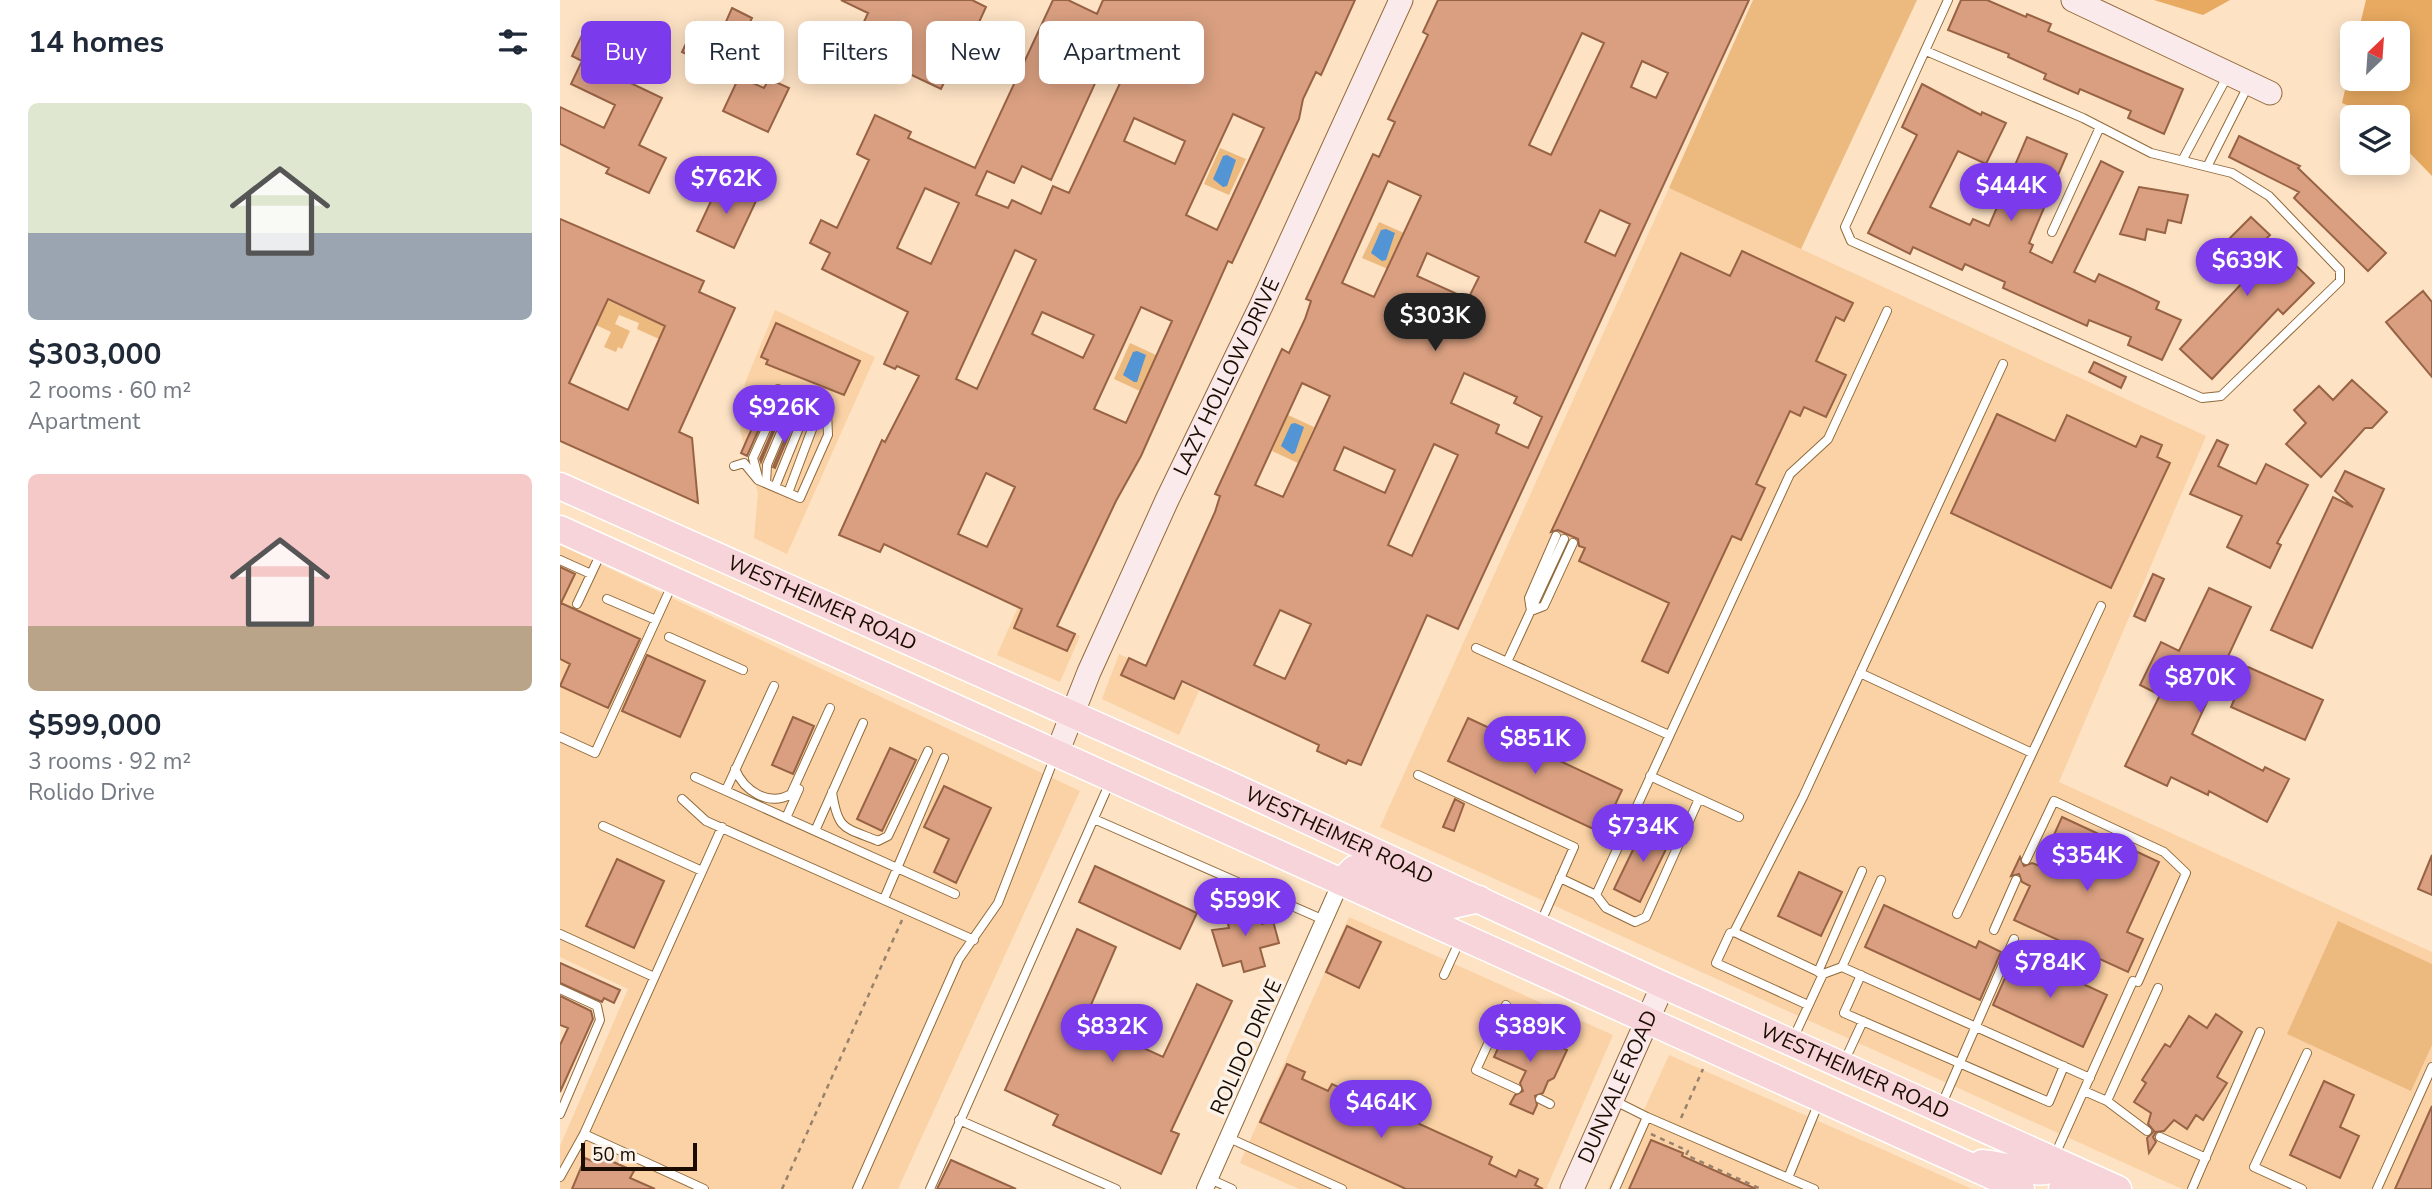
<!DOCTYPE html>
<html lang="en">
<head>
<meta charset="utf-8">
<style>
  :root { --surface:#fff; --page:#f2f2f3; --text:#1f2937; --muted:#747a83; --accent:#7c3aed }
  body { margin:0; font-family:"Nunito Sans",sans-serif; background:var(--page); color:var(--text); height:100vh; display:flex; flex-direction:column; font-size:26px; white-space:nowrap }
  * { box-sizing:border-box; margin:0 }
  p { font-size:23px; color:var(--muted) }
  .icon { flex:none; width:38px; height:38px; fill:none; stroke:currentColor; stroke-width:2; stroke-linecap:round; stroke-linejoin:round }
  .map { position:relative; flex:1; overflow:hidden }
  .drawer { display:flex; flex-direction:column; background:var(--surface); width:560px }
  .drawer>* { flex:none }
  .top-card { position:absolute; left:21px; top:21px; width:665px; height:63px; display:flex; gap:14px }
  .needle { width:46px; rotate:25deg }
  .tools { position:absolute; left:1780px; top:21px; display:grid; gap:14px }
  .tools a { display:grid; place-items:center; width:70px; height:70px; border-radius:10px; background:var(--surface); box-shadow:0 4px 18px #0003; font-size:35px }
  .scale { position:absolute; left:21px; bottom:18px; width:116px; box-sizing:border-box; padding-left:7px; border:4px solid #1b0c00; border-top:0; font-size:19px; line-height:24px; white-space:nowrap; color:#1b0c00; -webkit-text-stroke:5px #fbf2e9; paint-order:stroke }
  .price { position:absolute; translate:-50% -60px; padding:0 16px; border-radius:24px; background:var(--accent); color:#fff; font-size:23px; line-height:46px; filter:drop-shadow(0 2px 4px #0008) }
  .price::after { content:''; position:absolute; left:50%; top:42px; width:21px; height:16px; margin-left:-10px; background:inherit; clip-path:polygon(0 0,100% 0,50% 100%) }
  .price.selected { background:#222; color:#fff }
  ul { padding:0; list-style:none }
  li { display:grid; align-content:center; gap:14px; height:371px; padding:0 28px }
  li span { display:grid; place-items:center; height:217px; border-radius:10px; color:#555 }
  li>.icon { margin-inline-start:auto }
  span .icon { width:126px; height:126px; fill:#fffc; stroke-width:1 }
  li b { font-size:30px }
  h2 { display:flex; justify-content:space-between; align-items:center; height:84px; padding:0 28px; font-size:30px }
  .chip { padding:0 24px; border-radius:10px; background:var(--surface); box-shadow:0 4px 18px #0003; font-size:24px; line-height:63px }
  .chip.selected { background:var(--accent); color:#fff }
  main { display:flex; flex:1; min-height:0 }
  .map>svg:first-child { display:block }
</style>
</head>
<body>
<main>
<section class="drawer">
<h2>14 homes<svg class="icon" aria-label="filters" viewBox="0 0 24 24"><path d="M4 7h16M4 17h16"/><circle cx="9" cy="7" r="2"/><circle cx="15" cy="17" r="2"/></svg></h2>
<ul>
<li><span style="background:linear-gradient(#dfe7d0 60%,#9aa5b1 0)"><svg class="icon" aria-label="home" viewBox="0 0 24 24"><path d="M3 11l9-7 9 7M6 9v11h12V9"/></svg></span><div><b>$303,000</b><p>2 rooms · 60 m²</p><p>Apartment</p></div></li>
<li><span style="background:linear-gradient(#f6c9c9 70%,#b9a48a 0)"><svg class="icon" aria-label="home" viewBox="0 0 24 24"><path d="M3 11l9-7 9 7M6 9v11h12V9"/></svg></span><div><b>$599,000</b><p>3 rooms · 92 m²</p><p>Rolido Drive</p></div></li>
</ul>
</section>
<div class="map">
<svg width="1872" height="1189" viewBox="0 0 1872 1189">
  <rect width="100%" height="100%" fill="#fde2c4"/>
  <!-- built -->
  <path fill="#fad2a5" d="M1109,188L1646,436L1499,782L1872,952V1189H1622L820,827Z
    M215,310L315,357L227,554L194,538L198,493L180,431L185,383Z
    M0,545L520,791L338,1189H0V1146L68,989L0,957Z
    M458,607L520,636L500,682L437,655Z
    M559,654L639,691L619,735L542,699Z
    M789,917L1053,1035L986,1189H739L680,1163Z
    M1109,1055L1412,1189H1048Z"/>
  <!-- green -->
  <path fill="#ecb97f" d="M1193,0H1357L1241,249L1109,188Z
    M660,148L686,159L669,195L644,184Z
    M819,222L844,233L828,269L802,258Z
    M42,298L104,326L99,339L77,329L79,323L59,315L55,324L70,331L62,349L58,347L56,352L44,347L51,332L36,325L43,312L35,307Z
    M570,343L596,355L580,391L554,379Z
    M728,415L754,427L738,463L712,451Z
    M1778,921L1872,964V1045L1851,1091L1727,1034Z"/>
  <!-- forest -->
  <path fill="#e8aa60" d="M1594,0H1670L1643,15Z
    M1806,0H1872V176L1838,141V117H1815L1782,103L1792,60V79H1838V33H1798Z"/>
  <!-- water -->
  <path fill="#5394d4" d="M667,155L676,160L667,186L663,187L653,179L663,156Z
    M826,229L835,233L826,260L822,261L811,253L821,230Z
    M577,351L586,355L577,382H574L563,375L573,352Z
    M735,423L744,427L735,453L732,454L721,446L731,424Z"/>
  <!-- building -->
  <path fill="#d99f80" stroke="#986345" stroke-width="2" fill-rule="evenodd" d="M281,0H412L426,7L410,42L405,39L381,89L341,70L350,51L314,34L295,74L266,60L276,38L293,46L308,13Z
    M493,0H508L537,14L543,0H795L761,75L756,72L743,99L739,119L672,263L668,261L581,456L556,501L497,626L515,634L507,651L454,628L462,609L324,544L320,552L279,535L322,440L325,442L359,376L337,366L335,369L324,364L348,312L262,269L270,253L250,243L261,220L277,228L309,160L297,154L315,115L351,132L348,138L415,168ZM547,57L568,66L509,193L493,186L481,214L452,200L448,208L416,195L427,171L454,183L462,166L491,180ZM673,114L704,128L657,230L626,215ZM574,118L625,141L615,164L564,141ZM365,188L399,203L371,264L337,248ZM455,250L476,260L417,389L396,379ZM581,307L612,321L566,423L534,409ZM482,312L534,335L523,358L472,334ZM426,473L455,487L427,547L398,534Z
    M878,0H1189L898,629L867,615L801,765L788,760L786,764L757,751L759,745L622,681L614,699L561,675L569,658L586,666L655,512L660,496L655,494L722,349L729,353L745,319L751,301L746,299L813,154L819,157L835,122L828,119L868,35L863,32ZM1022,33L1044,43L991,155L969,145ZM1082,61L1108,73L1096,98L1071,87ZM828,181L861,196L814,297L782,283ZM1040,210L1070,224L1055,256L1025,242ZM867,253L919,277L908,299L857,276ZM904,373L957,397L954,403L982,417L968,448L936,433L939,425L891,403ZM742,383L770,396L723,497L695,485ZM874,444L898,455L852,556L828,545ZM784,447L835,470L825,493L774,470ZM720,610L751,624L725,679L694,665Z
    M1401,0H1427L1466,17L1467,14L1491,24L1488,31L1623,89L1604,134L1568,118L1571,111L1520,89L1518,94L1484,79L1486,74L1448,57L1449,54L1388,30Z
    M172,8L192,18L163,81L143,72L147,64L122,52L136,22L161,33Z
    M22,35L70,57L60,78L102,98L79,145L106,158L89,193L46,173L49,168L0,144V107L44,128L55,105L11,84L22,61L12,56Z
    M179,77L204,88L209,79L229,88L208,132L163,111Z
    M1362,84L1421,115L1422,112L1446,123L1426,164L1398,151L1370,207L1410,225L1413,219L1429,226L1467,137L1507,154L1469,243L1473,245L1470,252L1492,263L1541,161L1563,172L1514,272L1535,282L1539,274L1574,290L1599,302L1596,309L1621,320L1602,360L1568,345L1571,337L1529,320L1527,326L1443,288L1445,282L1405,264L1402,270L1353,247L1350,254L1308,233L1357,135L1342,127Z
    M1679,136L1740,166L1738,168L1826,253L1808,271L1734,198L1739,192L1669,157Z
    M159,184L196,201L174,248L137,231Z
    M1579,187L1628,195L1621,223L1608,220L1605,233L1587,229L1585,240L1560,234Z
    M1691,217L1710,235L1707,238L1754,283L1723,314L1718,309L1652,379L1620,349L1686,279L1657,251Z
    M0,219L144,281L139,292L175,308L119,432L132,438L138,503L0,441ZM48,299L105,326L68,410L9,383Z
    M1182,251L1293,303L1284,321L1276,317L1256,361L1286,375L1266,417L1244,407L1240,416L1230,411L1196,484L1205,488L1181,540L1172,536L1108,673L1082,661L1109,603L1019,561L1025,548L1019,546L1018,539L998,530L991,532L1121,253L1170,276Z
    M1863,291L1872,302V377L1826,322Z
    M216,323L300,361L284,395L206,364L208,360L201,357Z
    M1534,362L1566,377L1561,388L1529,372Z
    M1792,380L1827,412L1812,428H1805L1761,477L1726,444L1746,423L1734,410L1759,386L1773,400Z
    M201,408L207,411L187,456L181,453Z
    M1437,414L1495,441L1507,415L1576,447L1581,436L1602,445L1597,457L1610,463L1551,588L1391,513Z
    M219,416L220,417L201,462L200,459Z
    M232,422L234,423L215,468L213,467Z
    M1657,440L1668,445L1658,466L1696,484L1706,464L1748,485L1717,543L1721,545L1710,568L1667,547L1682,516L1630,494Z
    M1785,471L1824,489L1752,648L1711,630L1773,497L1793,507L1775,491Z
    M0,567L15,574L1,603L80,639L48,708L0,686L10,664L0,659Z
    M1593,574L1604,579L1585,621L1574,616Z
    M1649,588L1691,607L1632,734L1703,771L1705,767L1729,779L1707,822L1649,791L1648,795L1611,777L1607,786L1565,766L1600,695L1580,685L1601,642L1619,651Z
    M87,655L145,681L120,737L62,711Z
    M1688,667L1763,700L1745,740L1671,707Z
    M233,717L254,726L233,774L212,765Z
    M908,718L1062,790L1042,833L888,761Z
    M330,748L356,760L322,831L297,819Z
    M384,786L431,808L396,883L374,872L389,839L364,827Z
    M895,799L904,804L894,831L883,827Z
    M1502,817L1599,862L1567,932L1583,939L1568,972L1454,920L1470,886L1462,882L1459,874L1451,876L1460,857L1464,866L1472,863L1480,866Z
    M1083,829L1098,837L1102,829L1113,835L1080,902L1054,889Z
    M1872,855V895L1858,889Z
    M57,859L104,881L74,948L26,926Z
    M535,866L637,913L620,949L519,902Z
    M1239,872L1282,892L1261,936L1218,916Z
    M696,904L702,924L713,921L719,943L700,948L705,966L684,972L681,961L663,966L652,930L669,928L665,912Z
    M1324,905L1416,948L1419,941L1441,952L1420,1000L1305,947Z
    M787,926L821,942L799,988L766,972Z
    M517,929L556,947L524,1021L603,1057L637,984L672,1001L611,1131L619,1134L601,1174L493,1125L498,1115L445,1090Z
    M1456,953L1547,995L1523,1047L1433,1005Z
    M0,963L60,990L54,1003L44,998L42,1002L0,983Z
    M0,996L31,1011L33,1019L0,1092V1045L8,1028L0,1025Z
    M1656,1014L1682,1032L1657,1077L1667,1083L1643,1120L1636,1115L1627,1129L1614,1120L1604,1131L1596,1132L1593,1137L1596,1142L1589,1153L1587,1138L1594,1131L1588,1124L1591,1113L1574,1102L1586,1083L1582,1080L1605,1044L1610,1047L1629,1016L1647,1028Z
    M949,1024L1007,1050L994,1078L988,1081L983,1093L975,1096L977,1105L973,1114L950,1104L955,1095L963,1091L960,1083L966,1071L934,1057Z
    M727,1064L745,1072L742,1079L768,1091L772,1084L932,1157L929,1164L956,1177L959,1170L978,1179L975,1185L983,1189H846L700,1122Z
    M1764,1081L1794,1095L1780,1127L1799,1136L1780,1178L1730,1155Z
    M1872,1106V1189H1835Z
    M1091,1140L1123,1153L1122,1156L1196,1189H1069Z
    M35,1154L74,1171L70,1178L95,1189H12L25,1158L32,1161Z
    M391,1160L456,1189H377Z"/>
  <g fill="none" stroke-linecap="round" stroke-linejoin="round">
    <defs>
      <path id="lane" d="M1366,51L1523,118L1591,153L1672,173L1709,196L1780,270V281L1661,396L1642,398L1291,241L1285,227L1388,0
        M1623,159L1668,75
        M1648,165L1689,84
        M1492,232L1540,127
        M174,466L184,463L198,480L240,498L268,435L267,411L218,389
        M198,477L193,458L223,391
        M206,483L207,465L236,397
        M215,487L249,403
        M228,493L260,408
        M996,536L969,598L971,611L984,606L1013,543
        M0,560L31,574
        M47,599L96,620L112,585
        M17,604L41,553
        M109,637L183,670
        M916,648L1109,735
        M947,662L1004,539
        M1300,673L1472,753
        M0,737L35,753L96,620
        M175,769C184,791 209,807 231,794L270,708
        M858,775L1014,847L980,924
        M1090,776L1179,817
        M135,777L395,894
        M166,790L214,686
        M272,792C278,831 284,827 318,841L328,836L368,751
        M122,799L146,821L414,940
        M226,818L239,789
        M534,819L764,920
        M1068,825L1083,814L1096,810L1117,821L1123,834
        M43,826L142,871
        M255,831L303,723
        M1466,860L1494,801L1604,852L1626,873L1578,982
        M1000,878L1036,895L1046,908L1075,922L1086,917L1139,799
        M1321,880L1282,967L1263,974L1174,932L1243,797L1443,364
        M1036,895L1230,474L1268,439L1327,311
        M324,899L384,758
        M1397,914L1541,606
        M1434,930L1456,880
        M1174,932L1170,933L1156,963L1248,1005
        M0,934L94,977
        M1282,967L1530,1078
        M1258,972L1302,871
        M884,975L900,940
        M1301,975L1284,1013L1489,1102L1504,1066
        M0,989L37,1006L40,1020L0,1114
        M946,1005L916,1070L957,1089
        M1233,1039L1263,974
        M1284,1062L1303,1021
        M1524,1091L1547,1101L1587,1131
        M980,1099L990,1104
        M1055,1101L1087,1117
        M1547,1101L1598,988
        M1381,1106L1454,939
        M399,1120L556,1189
        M24,1134L144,1189
        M1600,1137L1646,1158
        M669,1138L782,1189
        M1494,1157L1573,981
        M0,1177L24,1134L162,827
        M650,1179L672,1189
        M297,1189L399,959L438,903L495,756
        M370,1189L550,782
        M1055,1189L1087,1117L1228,1178
        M1254,1189L1228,1178L1259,1102
        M1632,1189L1700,1032
        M1742,1189L1694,1167L1747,1053
        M1817,1189L1872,1067"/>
      <path id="street" d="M645,1189L781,882"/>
      <g id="secondary">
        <path d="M1513,0L1710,93"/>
        <path id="s1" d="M497,753L529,672L607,500L701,306L841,0"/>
        <path id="s2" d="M1012,1189L1103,985"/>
      </g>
      <g id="primary">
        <path id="s3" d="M0,486L666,783L1103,985L1558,1189"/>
        <path d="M0,529L1461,1189"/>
        <path d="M781,882L794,869L802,868L888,906L919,899"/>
        <path d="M1422,1163C1435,1164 1478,1174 1486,1171L1493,1160"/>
        <path d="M1502,1189H1515"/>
      </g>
    </defs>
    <!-- lane casing -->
    <use href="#lane" stroke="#916a3a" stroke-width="10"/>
    <!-- street casing -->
    <use href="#street" stroke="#916a3a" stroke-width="18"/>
    <!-- secondary casing -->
    <use href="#secondary" stroke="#916a3a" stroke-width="25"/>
    <!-- primary casing -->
    <use href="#primary" stroke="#fff" stroke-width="29"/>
    <!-- path -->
    <path stroke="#98826c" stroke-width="2.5" stroke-dasharray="5 5" stroke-linecap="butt" d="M1121,1118L1143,1069
      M1091,1134L1128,1151L1126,1155L1201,1189
      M222,1189L342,920"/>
    <!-- lane -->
    <use href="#lane" stroke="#fff" stroke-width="8"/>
    <!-- street -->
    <use href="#street" stroke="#fff" stroke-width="16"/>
    <!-- secondary -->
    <use href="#secondary" stroke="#fbeaec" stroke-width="23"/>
    <!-- primary -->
    <use href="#primary" stroke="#f7d4d9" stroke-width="26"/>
  </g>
  <g text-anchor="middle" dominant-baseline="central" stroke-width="7" stroke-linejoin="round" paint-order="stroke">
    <!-- street labels -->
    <g font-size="21" fill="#1b0c00" stroke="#fbf2e9">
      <text stroke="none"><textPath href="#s1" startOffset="413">LAZY HOLLOW DRIVE</textPath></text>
      <text stroke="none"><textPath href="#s3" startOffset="287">WESTHEIMER ROAD</textPath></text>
      <text stroke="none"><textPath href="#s3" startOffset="854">WESTHEIMER ROAD</textPath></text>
      <text transform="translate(686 1047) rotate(-66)">ROLIDO DRIVE</text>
      <text stroke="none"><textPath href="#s3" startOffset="1421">WESTHEIMER ROAD</textPath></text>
      <text stroke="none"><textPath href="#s2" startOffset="112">DUNVALE ROAD</textPath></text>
    </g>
  </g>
</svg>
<div class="tools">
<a><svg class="needle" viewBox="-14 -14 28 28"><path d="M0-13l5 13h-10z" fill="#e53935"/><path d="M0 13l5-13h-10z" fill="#747a83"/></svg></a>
<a><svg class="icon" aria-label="layers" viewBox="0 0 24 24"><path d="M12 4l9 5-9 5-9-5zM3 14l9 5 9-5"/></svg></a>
</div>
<div class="scale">50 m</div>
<b class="price" style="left:166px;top:216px">$762K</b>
<b class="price" style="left:1451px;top:223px">$444K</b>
<b class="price" style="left:1687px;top:298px">$639K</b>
<b class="price selected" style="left:875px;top:353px">$303K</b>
<b class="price" style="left:224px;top:445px">$926K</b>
<b class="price" style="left:1640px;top:715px">$870K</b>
<b class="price" style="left:975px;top:776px">$851K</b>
<b class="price" style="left:1083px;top:864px">$734K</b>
<b class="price" style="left:1527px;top:893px">$354K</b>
<b class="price" style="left:685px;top:938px">$599K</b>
<b class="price" style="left:1490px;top:1000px">$784K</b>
<b class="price" style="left:552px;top:1064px">$832K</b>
<b class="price" style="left:970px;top:1064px">$389K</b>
<b class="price" style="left:821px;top:1140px">$464K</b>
<div class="top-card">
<a class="chip selected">Buy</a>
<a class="chip">Rent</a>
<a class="chip">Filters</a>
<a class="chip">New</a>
<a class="chip">Apartment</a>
</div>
</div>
</main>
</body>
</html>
